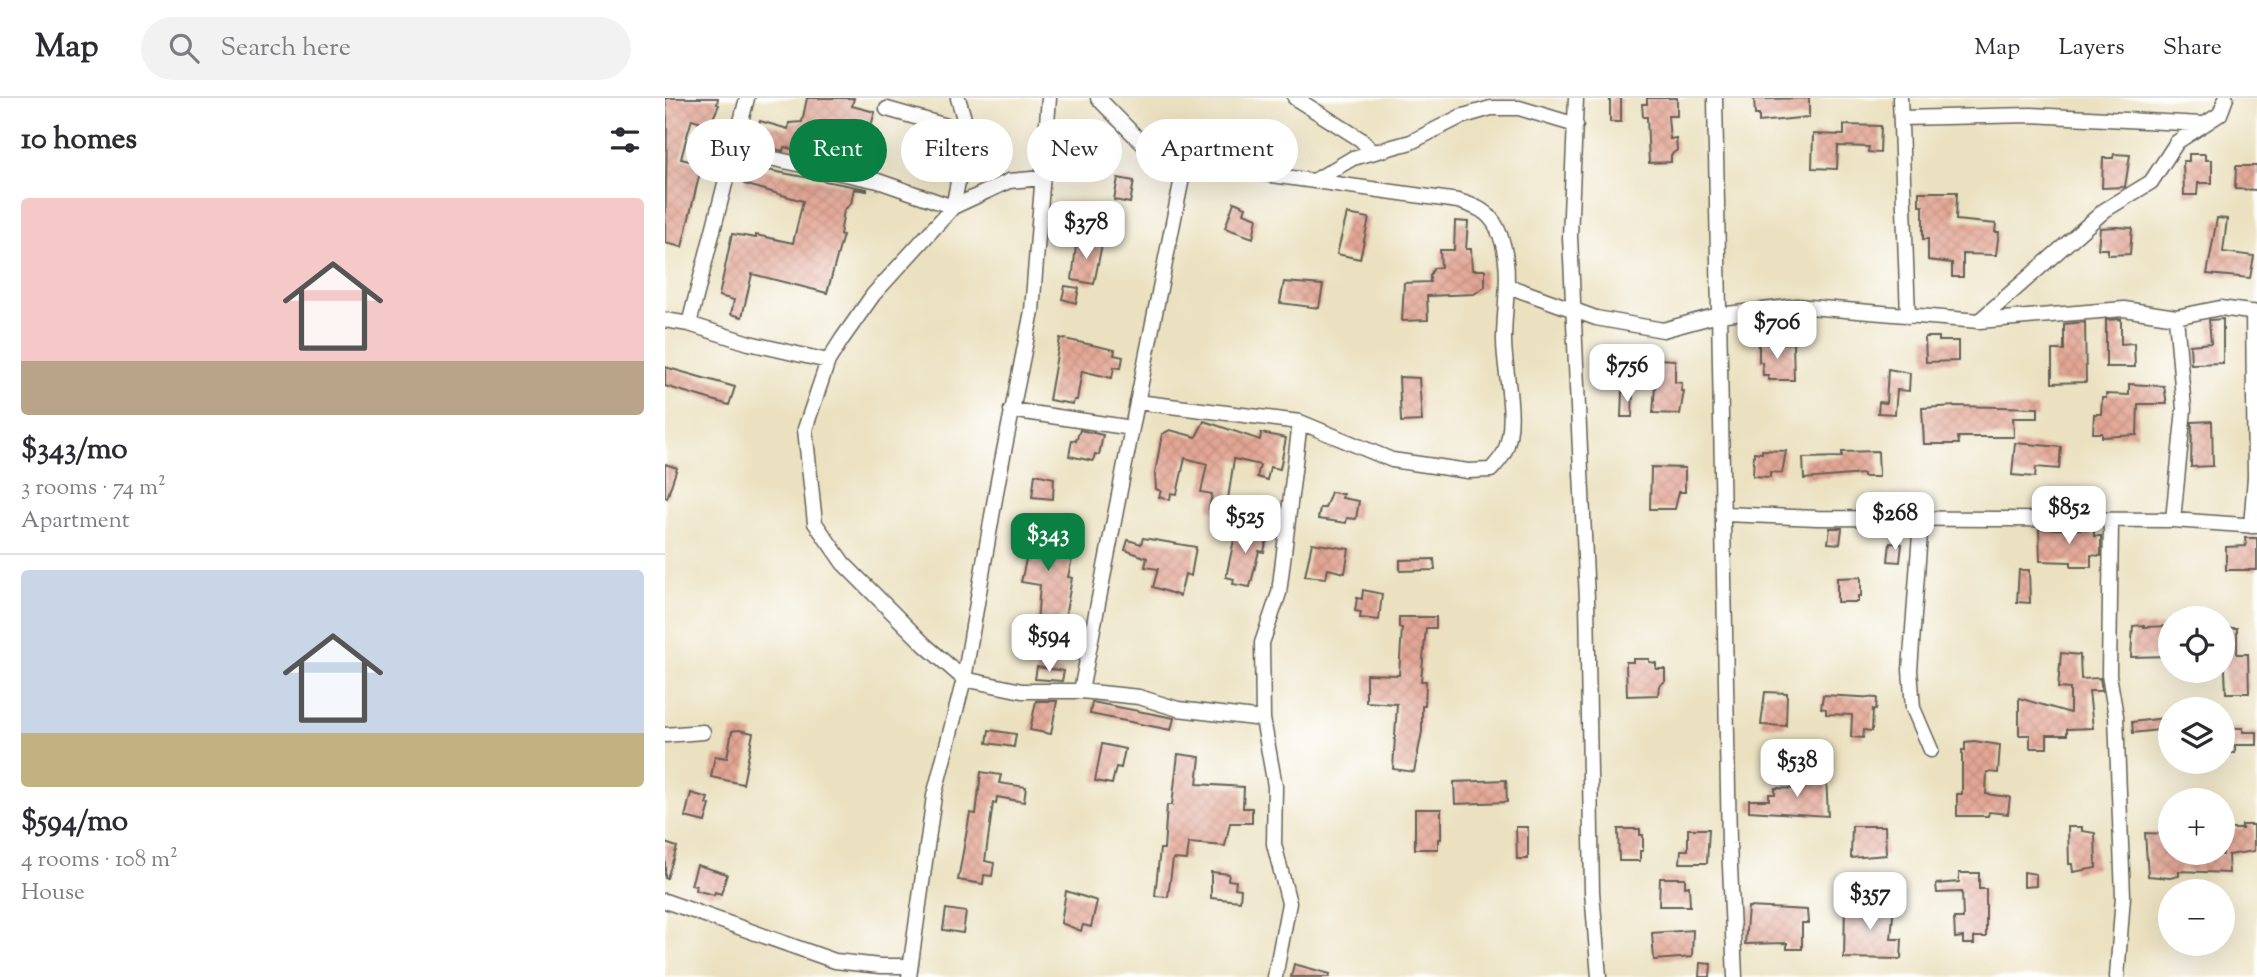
<!DOCTYPE html>
<html lang="en">
<head>
<meta charset="utf-8">
<style>
  :root { --surface:#fff; --page:#f2f2f3; --text:#2b2b33; --muted:#7c7c81; --line:#e1e1e2; --accent:#0b8043 }
  body { margin:0; font-family:"Sorts Mill Goudy",serif; background:var(--page); color:var(--text); height:100vh; display:flex; flex-direction:column; font-size:26px; white-space:nowrap }
  * { box-sizing:border-box; margin:0 }
  p { font-size:23px; color:var(--muted) }
  .icon { flex:none; width:38px; height:38px; fill:none; stroke:currentColor; stroke-width:2; stroke-linecap:round; stroke-linejoin:round }
  .map { position:relative; flex:1; overflow:hidden }
  .panel { display:flex; flex-direction:column; background:var(--surface); width:665px }
  .panel>* { flex:none }
  .guide { position:absolute; left:21px; top:21px; width:665px; height:63px; display:flex; gap:14px }
  .tools { position:absolute; left:1493px; top:508px; display:grid; gap:14px }
  .tools a { display:grid; place-items:center; width:77px; height:77px; border-radius:50%; background:var(--surface); box-shadow:0 7px 28px #0002; font-size:35px }
  .price { position:absolute; translate:-50% -60px; padding:0 16px; border-radius:14px; background:#fff; color:#222; font-size:23px; line-height:46px; filter:drop-shadow(0 2px 4px #0008) }
  .price::after { content:''; position:absolute; left:50%; top:42px; width:21px; height:16px; margin-left:-10px; background:inherit; clip-path:polygon(0 0,100% 0,50% 100%) }
  .price.on { background:var(--accent); color:#fff }
  ul { padding:0; list-style:none }
  li { display:grid; align-content:center; gap:14px; height:371px; padding:0 21px }
  li+li { border-top:2px solid var(--line) }
  li span { display:grid; place-items:center; height:217px; border-radius:7px; color:#555 }
  li>.icon { margin-inline-start:auto }
  span .icon { width:126px; height:126px; fill:#fffc; stroke-width:1 }
  li b { font-size:30px }
  h2 { display:flex; justify-content:space-between; align-items:center; height:84px; padding:0 21px; font-size:30px }
  .tag { padding:0 24px; border-radius:32px; background:var(--surface); box-shadow:0 7px 28px #0002; font-size:24px; line-height:63px }
  .tag.on { background:var(--accent); color:#fff }
  header { display:flex; align-items:center; gap:42px; box-sizing:border-box; height:98px; padding:0 35px; background:var(--surface); border-bottom:2px solid var(--line) }
  header strong { font-size:33px }
  nav { display:flex; gap:38px; margin-inline-start:auto; font-size:24px }
  .search { width:490px; height:63px; background:var(--page); display:flex; align-items:center; gap:18px; box-sizing:border-box; padding:0 24px; border-radius:38px; color:var(--muted); font-size:26px }
  main { display:flex; flex:1; min-height:0 }
  .map>svg:first-child { display:block }
</style>
</head>
<body>
<header>
<strong>Map</strong>
<div class="search"><svg class="icon" aria-label="search" viewBox="0 0 24 24"><circle cx="10" cy="10" r="6"/><path d="M15 15l6 6"/></svg>Search here</div>
<nav><a>Map</a><a>Layers</a><a>Share</a></nav>
</header>
<main>
<section class="panel">
<h2>10 homes<svg class="icon" aria-label="filters" viewBox="0 0 24 24"><path d="M4 7h16M4 17h16"/><circle cx="9" cy="7" r="2"/><circle cx="15" cy="17" r="2"/></svg></h2>
<ul>
<li><span style="background:linear-gradient(#f6c9c9 75%,#b9a48a 0)"><svg class="icon" aria-label="home" viewBox="0 0 24 24"><path d="M3 11l9-7 9 7M6 9v11h12V9"/></svg></span><div><b>$343/mo</b><p>3 rooms · 74 m²</p><p>Apartment</p></div></li>
<li><span style="background:linear-gradient(#c9d6e8 75%,#c2b280 0)"><svg class="icon" aria-label="home" viewBox="0 0 24 24"><path d="M3 11l9-7 9 7M6 9v11h12V9"/></svg></span><div><b>$594/mo</b><p>4 rooms · 108 m²</p><p>House</p></div></li>
</ul>
</section>
<div class="map">
<svg width="1592" height="879" viewBox="0 0 1592 879">
  <defs>
    <pattern id="building-cross-hatch" width="8" height="8" patternUnits="userSpaceOnUse" patternTransform="scale(1.75)"><rect width="8" height="8" fill="#e3a694"/><path d="M0 0l8 8M0 8l8-8" fill="none" stroke="#c28e7f"/></pattern>
  </defs>
  <rect width="100%" height="100%" fill="#fff"/>
  <filter id="ink" filterUnits="userSpaceOnUse"><feTurbulence type="fractalNoise" baseFrequency=".0143" numOctaves="2"/><feDisplacementMap in="SourceGraphic" scale="14" xChannelSelector="R" yChannelSelector="G"/><feConvolveMatrix kernelMatrix="1 2 1 2 8 2 1 2 1" color-interpolation-filters="sRGB"/></filter>
  <filter id="wash" filterUnits="userSpaceOnUse"><feTurbulence type="fractalNoise" baseFrequency=".00686" numOctaves="4" result="noise"/><feDisplacementMap in="SourceGraphic" scale="28" xChannelSelector="R" yChannelSelector="G"/><feGaussianBlur stdDeviation="1.57" result="paint"/><feColorMatrix in="noise" values="0 0 0 0 0 0 0 0 0 0 0 0 0 0 0 0 0 1.4 0 .05"/><feComposite in="paint" operator="in"/></filter>
  <g filter="url(#wash)">
    <rect width="100%" height="100%" fill="#ebe1c0"/>
    <g id="blocks">
      <!-- building -->
      <path fill="url(#building-cross-hatch)" d="M0,0H53L52,6L54,7L45,27L27,21L22,38L16,61L37,66L17,149L0,145L2,21Z
        M142,0H189L187,8L210,14L194,69L147,59V56L119,49L118,53L89,46L95,23L123,31L124,25L137,24Z
        M945,0H956V24H945Z
        M982,0H1012V18H1003L1005,41L1011,40L1012,52L1006,57V64L984,65L982,19H978L977,6H982Z
        M1144,0V19L1094,24V17H1090L1089,1Z
        M1179,27L1216,28L1215,55L1203,54L1204,49L1173,48L1172,71L1147,70L1148,36L1179,37Z
        M1449,56L1465,57L1460,89L1437,90L1438,60H1448Z
        M1524,56H1540V62H1547V85H1533L1532,97H1519L1518,63H1524Z
        M81,68L202,91V93L189,91L186,106L179,112L175,137H178L162,195L87,176L77,219L66,216L69,202L54,198L67,136L91,140V137L128,145L138,103L79,86Z
        M1571,68H1592V92L1570,91Z
        M453,80L469,83L465,105L449,102Z
        M1254,94H1292L1291,122L1331,126L1330,134H1334L1331,157L1298,156V179H1287V165L1263,162V141H1258V108H1254Z
        M569,104L581,109L579,115L592,120L588,140L560,130Z
        M682,116L704,120L695,161L672,156Z
        M1552,120L1562,121L1558,154L1589,158L1585,180L1542,176Z
        M790,123L803,124L801,151H806L807,172H820V189L809,196L762,198L763,222L737,223L739,185L765,184V177L769,170L776,169L775,152H789Z
        M1452,129L1467,130L1465,156L1443,157V151H1433L1435,130Z
        M412,140L437,146L429,186L407,182Z
        M619,184L658,187L654,210L615,205Z
        M400,188L414,190L411,205L397,201Z
        M1456,221V246L1469,245L1470,269H1441V222Z
        M1558,221V265L1526,266L1525,247L1546,245L1544,222Z
        M1420,224L1421,284L1387,285V252H1399V226Z
        M1260,239H1274V243H1293V263L1261,264Z
        M395,240L450,252L449,257L458,259L456,270L449,269L447,280L417,273L412,302H409L408,306L384,302Z
        M1128,245L1129,282H1103V277H1098L1097,264H1094V246Z
        M992,261L1010,262V284L1017,285L1016,293H1019L1015,316L988,315Z
        M0,269L70,289L64,307L0,288Z
        M1223,271L1245,275L1244,293L1232,292L1230,316L1213,315L1214,304L1221,305Z
        M734,279L754,280L757,323L736,324Z
        M1464,286L1499,288L1502,306H1473L1472,337L1437,339V335H1428L1429,316H1436L1437,300H1441V296L1464,297Z
        M957,294H968L967,319H956Z
        M1292,308L1373,310V320H1348L1349,339H1293L1294,346H1259L1257,310Z
        M539,323L595,342L596,335L621,340L615,371L605,369L602,382L592,379L595,367L569,361L561,414L544,411L547,396L536,394L542,366L520,360L512,396L506,395L505,402L494,399L496,393L491,391L490,375L497,336L505,332L531,339Z
        M1547,323L1548,368L1526,369L1527,324Z
        M415,332L438,337L434,357L430,356L428,363L404,358L407,342L411,343Z
        M1350,345L1396,349L1394,371L1371,369L1370,379L1347,377Z
        M1097,352L1121,353L1117,375L1105,374V379L1088,378L1089,354L1097,355Z
        M1213,353L1214,379H1198V376L1139,381L1138,360L1177,359V354Z
        M0,366L12,370L2,400L0,399Z
        M986,369L1020,370V394H1014L1010,411H985Z
        M370,376L389,380L388,401L367,399Z
        M666,394L678,396L677,400L694,403L691,421L682,420L681,425L653,421L655,410H660Z
        M571,407L581,409L579,428L567,425Z
        M370,421L395,427L388,456L407,460L403,479L407,480L400,519L395,518L393,528L372,525L375,487L356,484Z
        M572,428L603,435L599,454L594,453L585,489L568,486L569,481L561,479Z
        M1165,430H1177L1175,446L1163,445Z
        M1374,431H1429V438H1436V458L1426,457V469H1406V464L1375,463Z
        M478,440L531,449L526,478L520,476L515,498L488,489L493,471L480,469L482,460L460,452L463,442L476,446Z
        M1580,440H1592V472H1561V449L1581,448Z
        M647,445L684,451L680,475L663,471L661,480L640,478Z
        M1225,445L1237,446L1235,464L1223,463Z
        M769,461L770,472L735,473V462Z
        M1354,472H1364L1365,505L1352,504Z
        M1196,479V498H1193V504H1172V480Z
        M698,492L717,496L714,522L695,520L696,514L690,513L692,500L697,501Z
        M734,519H771V530H761L756,583H761L760,608H757V634L749,674L728,671L732,606L701,604V576L734,577L737,530H734Z
        M1479,527V529L1505,528V558L1466,559L1468,528Z
        M1558,530H1572V556H1583L1584,595H1561Z
        M1396,555L1415,557L1416,581L1435,580L1437,593H1424L1428,630L1402,631V637H1382V650H1365V637H1354V600L1405,615V591L1393,590Z
        M968,561H984V564L991,565V571H1000V583L994,588L993,597L962,598L961,564H968Z
        M372,569L399,573L397,583L370,581Z
        M1100,594L1122,595L1121,628L1096,627Z
        M1158,597L1212,600L1211,612L1208,611L1207,633L1199,632L1198,640L1186,639L1187,617L1161,616V611L1156,610Z
        M371,603H392L386,636L365,632Z
        M427,604L509,620L506,632L425,616Z
        M1500,620L1501,631L1468,635L1467,624Z
        M1558,630H1578V634H1592V647H1570V655H1558Z
        M74,632L88,635L78,686L46,679L50,658L62,660L67,633Z
        M324,632L351,636L349,649L322,645Z
        M1309,643L1335,647L1333,675L1322,674L1321,696L1345,699L1343,716L1324,714L1323,718H1292V696H1297V652H1300V644Z
        M437,646L460,651L456,670L451,669L447,686L430,683Z
        M513,656L535,659L532,686L579,689L578,710H587V725H565L560,748L524,745L522,762L508,761L503,799L490,798L495,751H499L502,707H507Z
        M316,674L336,677L334,685L361,689L359,704L332,699L331,706L328,705L320,763L329,765L327,778L319,777L318,786L293,782L305,715L311,716Z
        M1134,677L1161,678L1163,718L1084,713V702H1104V696H1110V690L1134,691Z
        M841,682L842,704L790,706L789,684Z
        M26,695L43,700L41,706L45,707L40,724L20,719Z
        M750,711H776V741H773V751H750Z
        M1577,727H1589V753L1563,757L1564,775L1514,773V778L1505,780L1483,778L1480,735L1505,736V754L1558,757V731H1577Z
        M1187,728H1220L1221,757L1186,760Z
        M851,729H863V761H852Z
        M1403,729H1417V733L1430,735L1431,770L1408,774L1407,766H1404Z
        M953,731H975V737H978V753H975V763H954Z
        M1023,731H1044L1042,765H1015L1016,752H1023Z
        M0,745L12,749L2,780H0Z
        M32,767L62,776L56,796L50,794L49,797L30,792L31,788L26,787Z
        M546,774L564,776L563,782L571,783L570,790L576,791L575,803L546,800Z
        M1359,774L1371,776V788L1359,789Z
        M1294,775H1314V791H1321V839H1309V846H1298V839L1290,840L1289,820H1298L1297,794L1272,795L1271,786L1294,784Z
        M995,780H1020V789L1024,788L1025,808H994Z
        M401,793L432,803L426,829L418,827L416,833L396,825Z
        M1180,804L1229,805L1226,841H1237L1236,861L1179,860Z
        M1083,809L1142,812L1143,825H1137V851H1122V845L1080,846Z
        M281,811L301,814L298,835L278,832Z
        M1028,832L1027,859L989,862L987,835Z
        M1035,865L1046,866L1045,879H1034Z
        M629,866L665,876L664,879H626Z"/>
    </g>
  </g>
  <g filter="url(#ink)">
    <use href="#blocks" fill-opacity="0" stroke="#646155" stroke-width="2"/>
    <g fill="none" stroke-linecap="round" stroke-linejoin="round">
      <defs>
        <path id="minor" d="M293,0L303,34
          M433,0L476,44L520,65L793,103C810,108 824,113 832,130C849,165 839,205 839,242C839,276 854,323 839,355C836,361 830,367 826,372L803,373L727,362L635,324L472,304
          M630,0L695,41L708,54
          M911,0L905,139L922,501L927,794L934,879
          M1050,0L1064,746L1070,879
          M1235,0L1243,218
          M1236,20L1366,17L1537,26
          M67,52L213,83L288,109L303,34L222,11
          M378,80L344,83L288,109L208,197L177,241L163,263L140,331L150,425L178,465L260,547L299,581L357,593H416L474,599L513,611L598,621
          M649,83L688,60L746,44L795,19L826,10H854L911,27
          M843,188L931,220L998,232L1053,217L1132,208L1314,223L1459,211L1511,219L1555,210L1592,215
          M0,222L24,226L82,0
          M1314,223L1440,112L1486,84L1512,44L1555,16L1561,0
          M24,226L84,245L163,263
          M346,312L467,330L520,65
          M1060,416L1152,420L1508,422L1592,428
          M1256,422L1245,572L1248,610L1266,652
          M1446,422L1444,577L1451,618L1458,798L1452,879
          M1508,422L1519,311L1511,219
          M1586,428L1590,379L1588,214
          M416,593L467,330
          M0,637L38,634
          M0,803L170,863L215,868H243
          M244,879L269,698L299,581L333,383L367,213L384,0
          M610,879L624,805L609,746L610,688L598,621L597,545L614,495L635,324"/>
      </defs>
      <!-- minor casing -->
      <use href="#minor" stroke="#646155" stroke-width="17"/>
      <!-- minor -->
      <use href="#minor" stroke="#fff" stroke-width="14"/>
    </g>
  </g>
</svg>
<div class="tools">
<a><svg class="icon" aria-label="locate" viewBox="0 0 24 24"><circle cx="12" cy="12" r="6"/><path d="M12 2v4M12 18v4M2 12h4M18 12h4"/></svg></a>
<a><svg class="icon" aria-label="layers" viewBox="0 0 24 24"><path d="M12 4l9 5-9 5-9-5zM3 14l9 5 9-5"/></svg></a>
<a>+</a>
<a>−</a>
</div>
<b class="price" style="left:421px;top:163px">$378</b>
<b class="price" style="left:1112px;top:263px">$706</b>
<b class="price" style="left:962px;top:306px">$756</b>
<b class="price" style="left:1404px;top:448px">$852</b>
<b class="price" style="left:1230px;top:454px">$268</b>
<b class="price" style="left:580px;top:457px">$525</b>
<b class="price on" style="left:383px;top:475px">$343</b>
<b class="price" style="left:384px;top:576px">$594</b>
<b class="price" style="left:1132px;top:701px">$538</b>
<b class="price" style="left:1205px;top:834px">$357</b>
<div class="guide">
<a class="tag">Buy</a>
<a class="tag on">Rent</a>
<a class="tag">Filters</a>
<a class="tag">New</a>
<a class="tag">Apartment</a>
</div>
</div>
</main>
</body>
</html>
